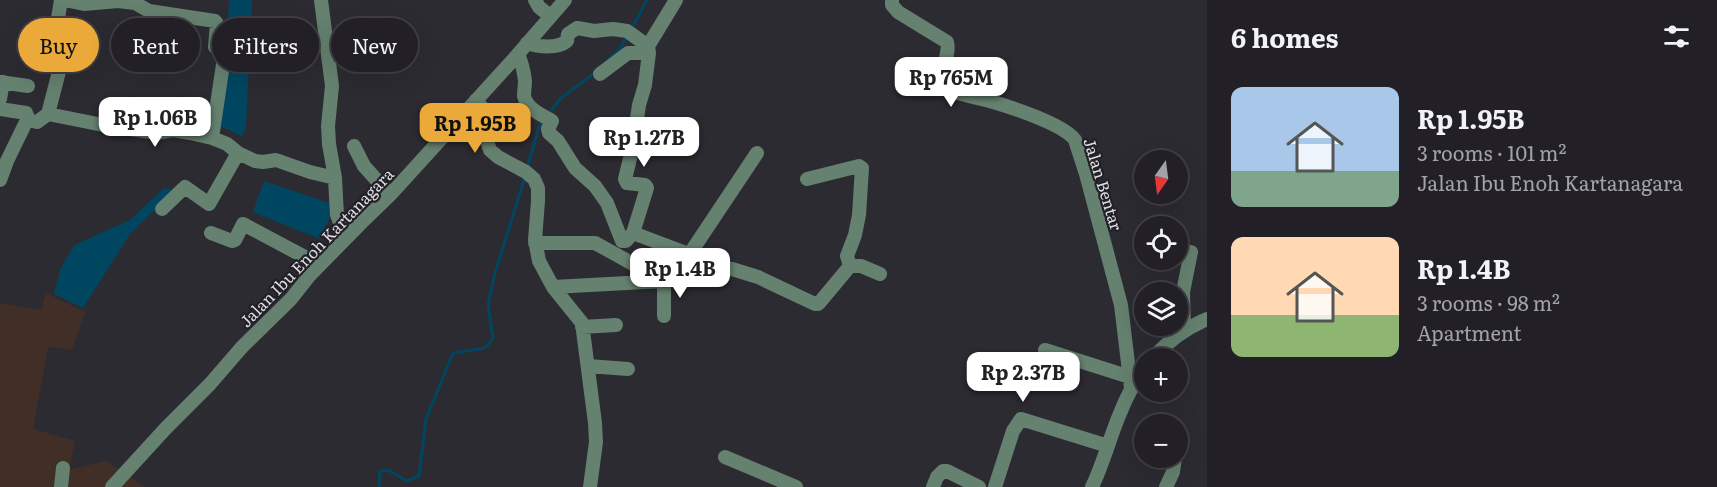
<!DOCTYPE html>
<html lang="en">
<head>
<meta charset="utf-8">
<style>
  :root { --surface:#222026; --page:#2e2d32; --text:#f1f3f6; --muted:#a2a3a7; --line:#3f3e43; --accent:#eba939 }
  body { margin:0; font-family:Literata,serif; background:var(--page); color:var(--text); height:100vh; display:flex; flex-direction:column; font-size:22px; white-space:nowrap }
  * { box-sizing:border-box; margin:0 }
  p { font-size:20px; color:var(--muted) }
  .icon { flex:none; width:33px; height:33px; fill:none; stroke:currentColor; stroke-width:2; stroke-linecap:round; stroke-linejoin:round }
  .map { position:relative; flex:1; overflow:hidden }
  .sheet { display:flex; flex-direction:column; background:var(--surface); width:510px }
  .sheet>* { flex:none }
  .guide { position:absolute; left:18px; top:18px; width:570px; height:54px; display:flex; gap:12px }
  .needle { width:39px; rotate:194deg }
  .buttons { position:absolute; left:1134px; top:150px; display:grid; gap:12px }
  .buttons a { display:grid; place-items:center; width:54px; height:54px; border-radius:50%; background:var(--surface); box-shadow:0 6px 24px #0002,0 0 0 2px var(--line); font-size:30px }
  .price { position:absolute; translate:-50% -51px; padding:0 14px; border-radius:12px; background:#fff; color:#222; font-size:20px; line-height:39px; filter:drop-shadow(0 2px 3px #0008) }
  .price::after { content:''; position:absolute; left:50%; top:36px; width:18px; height:14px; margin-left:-9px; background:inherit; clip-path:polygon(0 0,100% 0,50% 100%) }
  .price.selected { background:var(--accent); color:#111 }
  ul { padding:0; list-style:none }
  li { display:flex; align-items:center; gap:18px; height:150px; padding:0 24px }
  li span { display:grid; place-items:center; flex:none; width:168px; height:120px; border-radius:12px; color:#555 }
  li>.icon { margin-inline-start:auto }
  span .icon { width:72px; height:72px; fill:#fffc; stroke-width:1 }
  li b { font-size:26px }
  h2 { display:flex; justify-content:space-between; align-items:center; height:72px; padding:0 24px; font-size:26px }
  .tag { padding:0 21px; border-radius:27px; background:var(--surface); box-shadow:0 6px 24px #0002,0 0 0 2px var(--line); font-size:21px; line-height:54px }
  .tag.selected { background:var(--accent); color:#111 }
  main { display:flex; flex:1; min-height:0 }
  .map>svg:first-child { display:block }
</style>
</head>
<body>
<main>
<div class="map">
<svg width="1207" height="487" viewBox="0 0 1207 487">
  <rect width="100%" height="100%" fill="#2d2b32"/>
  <!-- industrial -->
  <path fill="#412f27" d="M46,293L85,312L72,350L48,347L33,429L75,441L69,470L106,461L145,487H0V303L41,310Z"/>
  <!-- water -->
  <path fill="#004661" d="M229,0H252L246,127L242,136L220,126L227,40Z
    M264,181L335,205L320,239L253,212Z
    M164,188L176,190L130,234L83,308L54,294L60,270L74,245L130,220Z"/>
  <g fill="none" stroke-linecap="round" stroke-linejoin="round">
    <!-- stream -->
    <path stroke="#004661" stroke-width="3" d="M631,30L647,0
      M607,61L619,50L627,36
      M548,115L561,98L596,72
      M527,168L539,127L544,120
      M379,487L380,471L388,470L407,481L419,476L426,419L453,353L485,348L493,339L488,304L495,273L525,177"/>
    <!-- minor -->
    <path stroke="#65816f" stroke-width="14" d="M65,0L84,4L118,1L135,3L149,11L215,21L217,24L215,47L224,49L225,51L212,138
      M321,0L332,86L328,126L329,144L335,178L337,215L346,238
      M535,0L539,7L550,16
      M892,0V5L898,12L947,42C951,58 935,74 945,88C959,95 975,97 990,101C1010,107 1064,124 1075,140L1086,174L1121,305L1131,388
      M527,43C538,47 557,49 567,41L568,34L577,28L594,31L613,29L627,31L648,46L649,53L645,85L639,105L633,146L625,179L627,183L645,185L647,188L633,233
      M648,46L676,0
      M518,54C522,63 524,72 525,81C525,86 524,91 524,96C527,109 542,115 552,121L548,129L549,133L558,141L575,168L595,186L607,203L622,241H626L633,233L686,253L698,261L732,269L758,277L815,304H818L820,302L850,266H861L880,274
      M600,74L628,53H649
      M0,82L28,86
      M0,99L3,82
      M476,100L485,111L487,141L490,150L498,157L526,172L534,179L538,188V201L535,240L539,261L553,287L582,323L595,423L596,442L590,487
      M0,109L26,113L29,120
      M48,114L103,125L157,133L173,130L190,133L212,138L227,144L238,153L255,161L263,162L276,160L310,172L335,178
      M354,146L364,166L390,195
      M807,179L859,166L862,168L859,215L855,235L847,256L850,266
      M0,180L7,161L25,124L29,120L37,122L48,114L62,60L58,18L61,0
      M162,209L185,187L209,204L238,153
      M211,233L232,241L235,240L243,224L320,265
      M535,243H595L664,281L553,287
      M689,255L757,153
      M664,316V281
      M582,327L616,325
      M1184,331L1183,292L1191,252
      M1045,350L1130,377
      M1153,358C1168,341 1186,328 1207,319
      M588,366L628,369
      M725,457L796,487
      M61,487L63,468
      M112,487L166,428L210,384L242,347L291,299L310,275L362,222L390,195L512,61L565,0
      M933,487L937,477L943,471H947L979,487
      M995,487L1013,431L1021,419L1108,446
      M1092,487C1104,462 1110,436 1121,411C1127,395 1135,382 1144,369
      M1166,487L1173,472L1175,458"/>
  </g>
  <g text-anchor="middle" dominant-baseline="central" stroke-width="4.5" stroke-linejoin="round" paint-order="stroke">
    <!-- street labels -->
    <g font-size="16" fill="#dfdee3" stroke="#232128">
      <text transform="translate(1104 184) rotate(73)">Jalan Bentar</text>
      <text transform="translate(316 247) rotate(-46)">Jalan Ibu Enoh Kartanagara</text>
    </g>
  </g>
</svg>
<div class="buttons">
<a><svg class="needle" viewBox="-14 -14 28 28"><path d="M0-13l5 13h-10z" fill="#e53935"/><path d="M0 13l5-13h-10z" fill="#a2a3a7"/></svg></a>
<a><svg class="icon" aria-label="locate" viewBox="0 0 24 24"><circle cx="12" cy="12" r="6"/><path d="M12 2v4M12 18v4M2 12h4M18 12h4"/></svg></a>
<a><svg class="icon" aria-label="layers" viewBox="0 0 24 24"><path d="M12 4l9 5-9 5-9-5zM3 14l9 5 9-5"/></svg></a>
<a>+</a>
<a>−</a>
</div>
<b class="price" style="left:951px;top:108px">Rp 765M</b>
<b class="price" style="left:155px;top:148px">Rp 1.06B</b>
<b class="price selected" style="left:475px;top:154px">Rp 1.95B</b>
<b class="price" style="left:644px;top:168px">Rp 1.27B</b>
<b class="price" style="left:680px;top:299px">Rp 1.4B</b>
<b class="price" style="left:1023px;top:403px">Rp 2.37B</b>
<div class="guide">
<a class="tag selected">Buy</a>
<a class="tag">Rent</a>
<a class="tag">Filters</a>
<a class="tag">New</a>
</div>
</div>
<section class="sheet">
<h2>6 homes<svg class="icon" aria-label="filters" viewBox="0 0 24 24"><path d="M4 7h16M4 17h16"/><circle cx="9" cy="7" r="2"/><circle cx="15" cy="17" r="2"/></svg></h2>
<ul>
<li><span style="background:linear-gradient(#a9c7e8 70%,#7fa58c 0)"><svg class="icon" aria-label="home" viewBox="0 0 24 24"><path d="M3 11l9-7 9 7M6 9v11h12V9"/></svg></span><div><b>Rp 1.95B</b><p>3 rooms · 101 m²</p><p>Jalan Ibu Enoh Kartanagara</p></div></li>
<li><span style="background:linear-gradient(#ffd9b3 65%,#8fb573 0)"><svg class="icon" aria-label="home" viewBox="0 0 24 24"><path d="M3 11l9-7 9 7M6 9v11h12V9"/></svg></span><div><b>Rp 1.4B</b><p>3 rooms · 98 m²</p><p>Apartment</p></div></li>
</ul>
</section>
</main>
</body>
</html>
